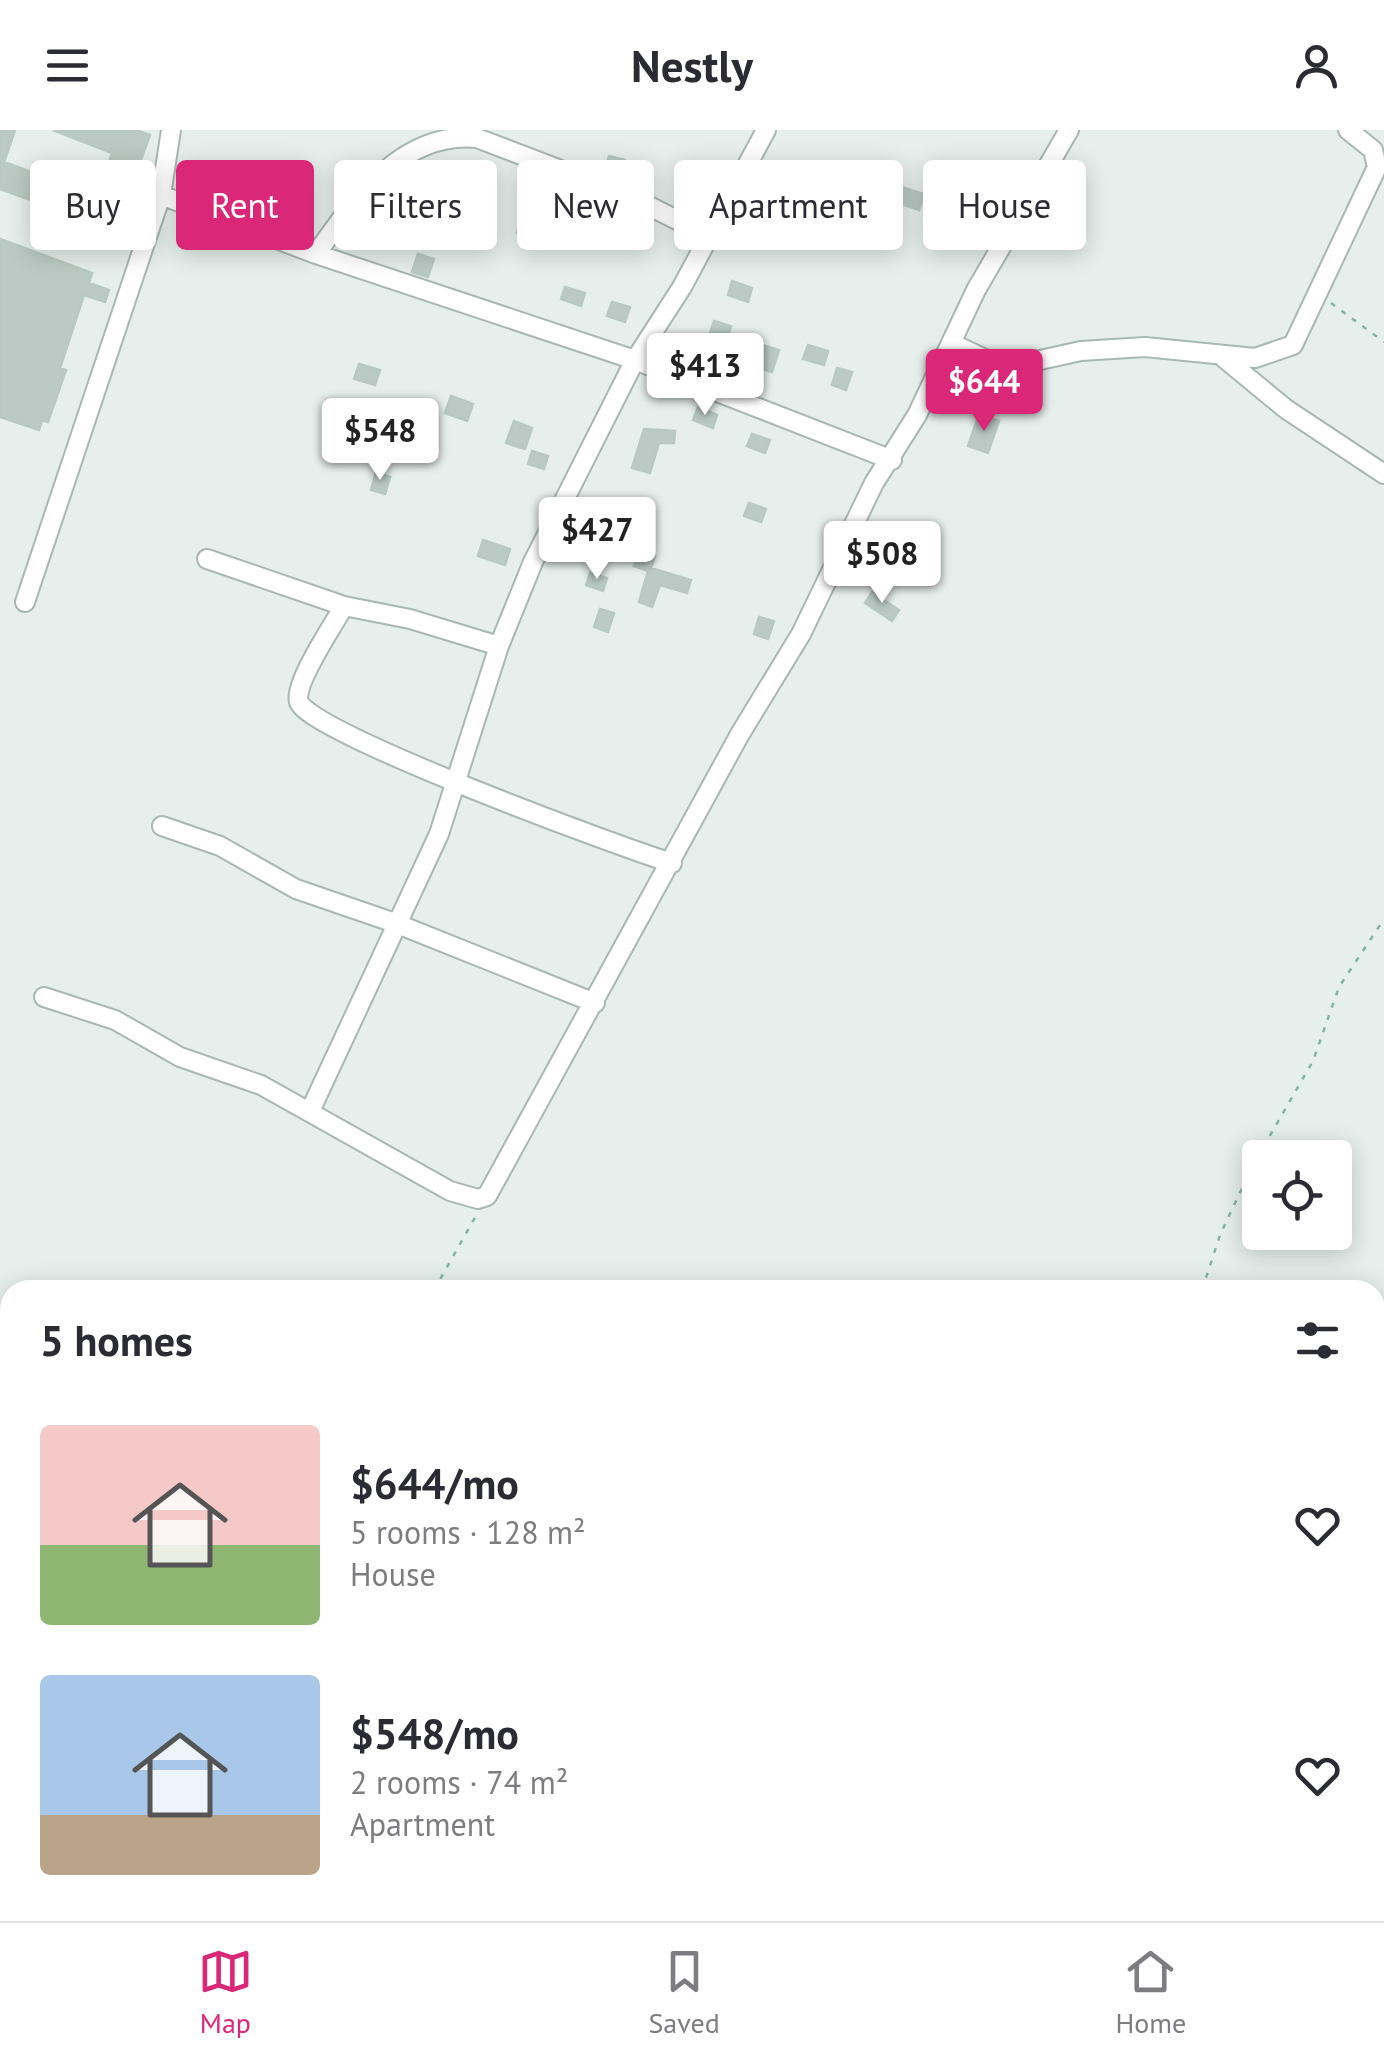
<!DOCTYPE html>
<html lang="en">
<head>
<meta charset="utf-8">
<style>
  :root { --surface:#fff; --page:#f2f2f3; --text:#2b2b33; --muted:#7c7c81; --line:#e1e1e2; --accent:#db2777 }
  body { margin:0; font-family:"PT Sans",sans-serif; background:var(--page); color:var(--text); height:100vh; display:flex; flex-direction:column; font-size:38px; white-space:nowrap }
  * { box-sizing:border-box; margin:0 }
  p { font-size:32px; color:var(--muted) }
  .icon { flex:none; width:55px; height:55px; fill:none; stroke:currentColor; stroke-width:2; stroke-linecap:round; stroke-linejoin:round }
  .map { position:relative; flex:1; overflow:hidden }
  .side { position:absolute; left:0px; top:1150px; width:1385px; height:642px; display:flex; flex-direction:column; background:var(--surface); border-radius:30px 30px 0 0; box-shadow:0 5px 25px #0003 }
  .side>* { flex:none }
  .top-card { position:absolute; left:30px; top:30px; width:1325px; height:90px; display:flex; gap:20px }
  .fabs { position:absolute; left:1242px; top:1010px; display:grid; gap:20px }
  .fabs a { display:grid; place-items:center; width:110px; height:110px; border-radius:10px; background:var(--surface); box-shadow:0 5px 25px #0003; font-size:50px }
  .price { position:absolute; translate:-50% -85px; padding:0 22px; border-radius:10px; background:#fff; color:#222; font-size:32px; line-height:65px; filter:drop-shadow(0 2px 5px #0008) }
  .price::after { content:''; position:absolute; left:50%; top:60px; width:30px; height:22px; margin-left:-15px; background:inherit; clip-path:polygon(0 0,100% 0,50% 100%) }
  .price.on { background:var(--accent); color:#fff }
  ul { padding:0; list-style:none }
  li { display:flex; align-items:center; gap:30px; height:250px; padding:0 40px }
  li span { display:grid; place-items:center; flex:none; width:280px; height:200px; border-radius:10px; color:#555 }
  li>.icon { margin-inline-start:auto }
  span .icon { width:120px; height:120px; fill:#fffc; stroke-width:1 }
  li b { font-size:42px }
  h2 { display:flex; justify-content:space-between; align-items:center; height:120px; padding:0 40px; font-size:42px }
  .pill { padding:0 35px; border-radius:10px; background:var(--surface); box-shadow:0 5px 25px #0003; font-size:35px; line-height:90px }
  .pill.on { background:var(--accent); color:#fff }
  header { display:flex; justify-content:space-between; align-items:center; height:130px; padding:0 40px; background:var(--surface); font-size:45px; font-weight:800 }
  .menu { display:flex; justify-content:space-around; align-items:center; height:140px; border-top:2px solid var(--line); background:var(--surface); font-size:28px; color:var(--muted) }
  .menu a { display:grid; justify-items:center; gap:5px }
  .menu .on { color:var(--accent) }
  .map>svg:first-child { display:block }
</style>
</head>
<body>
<header><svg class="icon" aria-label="menu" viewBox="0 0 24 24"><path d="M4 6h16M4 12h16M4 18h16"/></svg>Nestly<svg class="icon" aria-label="person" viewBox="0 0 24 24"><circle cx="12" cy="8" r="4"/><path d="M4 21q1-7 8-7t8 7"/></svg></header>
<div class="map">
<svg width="1384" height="1791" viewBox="0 0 1384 1791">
  <rect width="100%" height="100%" fill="#e6efeb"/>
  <!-- building -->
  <path fill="#bbcac4" stroke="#b8c9c2" stroke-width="2.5" d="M0,0H15L4,32L97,66L112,23L53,0H136L150,5L115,101L0,59Z
    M609,26L625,30L621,44L605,39Z
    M803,47L815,52L810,68L797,64Z
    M898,56L924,64L919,80L893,71Z
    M818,63L830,67L825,84L812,79Z
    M446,72L467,78L462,93L441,86Z
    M563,78L577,82L572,99L558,94Z
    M521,88L544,96L540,110L517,103Z
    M0,109L92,143L89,153L109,160L105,172L84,165L60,238L66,240L48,292L42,290L39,300L0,287Z
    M418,124L434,129L428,147L412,142Z
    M732,151L752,158L748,172L728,165Z
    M565,157L585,163L581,176L561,169Z
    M612,172L630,177L625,192L607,186Z
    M714,191L731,196L726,212L709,207Z
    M759,214L779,220L772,242L752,236Z
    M808,215L828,221L824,235L803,229Z
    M359,234L380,240L375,255L354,249Z
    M837,238L852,242L846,260L832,255Z
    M451,266L473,274L467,291L445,283Z
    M698,277L717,285L713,298L693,290Z
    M979,284L999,291L988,323L968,316Z
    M514,291L532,298L525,319L506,313Z
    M644,299L675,301L674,313H659L650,343L632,338Z
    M752,304L770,310L765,323L747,316Z
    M532,321L548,326L544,339L528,334Z
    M376,342L390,347L385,364L371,360Z
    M749,373L766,379L761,392L744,386Z
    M483,410L510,419L505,435L478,426Z
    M639,421L655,426L651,438L691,450L687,463L660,455L652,477L639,472L648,441L634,436Z
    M590,443L607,448L603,461L586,455Z
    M872,462L899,480L892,491L865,473Z
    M600,479L614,483L608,502L594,497Z
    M759,487L774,491L768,509L754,504Z"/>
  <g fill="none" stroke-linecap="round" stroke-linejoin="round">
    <defs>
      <path id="minor" d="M161,65L316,124L635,230L892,330
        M316,124C355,70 401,1 477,8L631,67L709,106
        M953,214L1004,238L1081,221L1145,217L1255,228L1293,215L1377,37L1373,20L1348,0
        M1224,228L1286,279L1384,344
        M207,429L344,476L410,489L499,516
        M25,472L161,65L171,0
        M344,476C334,494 293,554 299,572C308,602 625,719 672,733
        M162,696L220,716L296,759L395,793L595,873
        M44,867L115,890L180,927L261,955L450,1061L478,1069L487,1066L740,604L801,504L874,353L917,285L976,160L1069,0
        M311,979L439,704L499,516L533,432L635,230L682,157L766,0"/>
    </defs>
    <!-- minor casing -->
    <use href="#minor" stroke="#a8b8b2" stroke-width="22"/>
    <!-- path -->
    <path stroke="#86b3a5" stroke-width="2.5" stroke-dasharray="5 8" stroke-linecap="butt" d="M1331,173L1384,212
      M434,1160L477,1084
      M1202,1160L1220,1105L1253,1035L1313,931L1339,857L1384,789
      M1375,1314H1384
      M0,1430L10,1433
      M1375,1638L1384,1643
      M1375,1706L1384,1697
      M926,1782V1791
      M1357,1782L1369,1791
      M94,1791L105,1782
      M1310,1791L1314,1782
      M1375,1791L1384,1786"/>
    <!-- minor -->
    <use href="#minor" stroke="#fff" stroke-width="18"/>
  </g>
</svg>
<div class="fabs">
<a><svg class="icon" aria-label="locate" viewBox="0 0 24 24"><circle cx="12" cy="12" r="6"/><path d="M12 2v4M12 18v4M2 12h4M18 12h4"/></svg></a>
</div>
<b class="price" style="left:705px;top:288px">$413</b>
<b class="price on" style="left:984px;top:304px">$644</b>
<b class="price" style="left:380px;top:353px">$548</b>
<b class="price" style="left:597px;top:452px">$427</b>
<b class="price" style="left:882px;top:476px">$508</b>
<div class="top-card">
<a class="pill">Buy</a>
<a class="pill on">Rent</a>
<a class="pill">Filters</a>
<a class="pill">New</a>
<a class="pill">Apartment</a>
<a class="pill">House</a>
</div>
<section class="side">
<h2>5 homes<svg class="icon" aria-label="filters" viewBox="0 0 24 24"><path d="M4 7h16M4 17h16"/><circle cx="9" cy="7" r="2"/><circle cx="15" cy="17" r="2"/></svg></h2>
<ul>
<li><span style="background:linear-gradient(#f6c9c9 60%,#8fb573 0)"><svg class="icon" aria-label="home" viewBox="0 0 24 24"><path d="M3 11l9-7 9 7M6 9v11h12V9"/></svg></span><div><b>$644/mo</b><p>5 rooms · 128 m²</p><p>House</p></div><svg class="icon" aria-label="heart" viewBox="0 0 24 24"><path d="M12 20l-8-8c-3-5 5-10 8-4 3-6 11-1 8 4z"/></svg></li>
<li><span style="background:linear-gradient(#a9c7e8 70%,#b9a48a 0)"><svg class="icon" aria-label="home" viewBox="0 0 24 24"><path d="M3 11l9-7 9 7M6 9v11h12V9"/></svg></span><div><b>$548/mo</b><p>2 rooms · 74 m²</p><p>Apartment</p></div><svg class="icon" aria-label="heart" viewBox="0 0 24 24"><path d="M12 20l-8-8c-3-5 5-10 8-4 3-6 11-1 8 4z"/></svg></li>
</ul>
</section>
</div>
<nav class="menu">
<a class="on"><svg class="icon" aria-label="map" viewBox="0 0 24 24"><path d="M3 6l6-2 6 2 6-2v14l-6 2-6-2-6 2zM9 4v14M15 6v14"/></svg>Map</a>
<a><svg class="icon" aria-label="saved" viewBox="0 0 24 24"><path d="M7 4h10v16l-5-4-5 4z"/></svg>Saved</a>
<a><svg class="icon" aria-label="home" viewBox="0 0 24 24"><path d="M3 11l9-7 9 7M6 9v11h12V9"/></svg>Home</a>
</nav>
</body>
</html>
